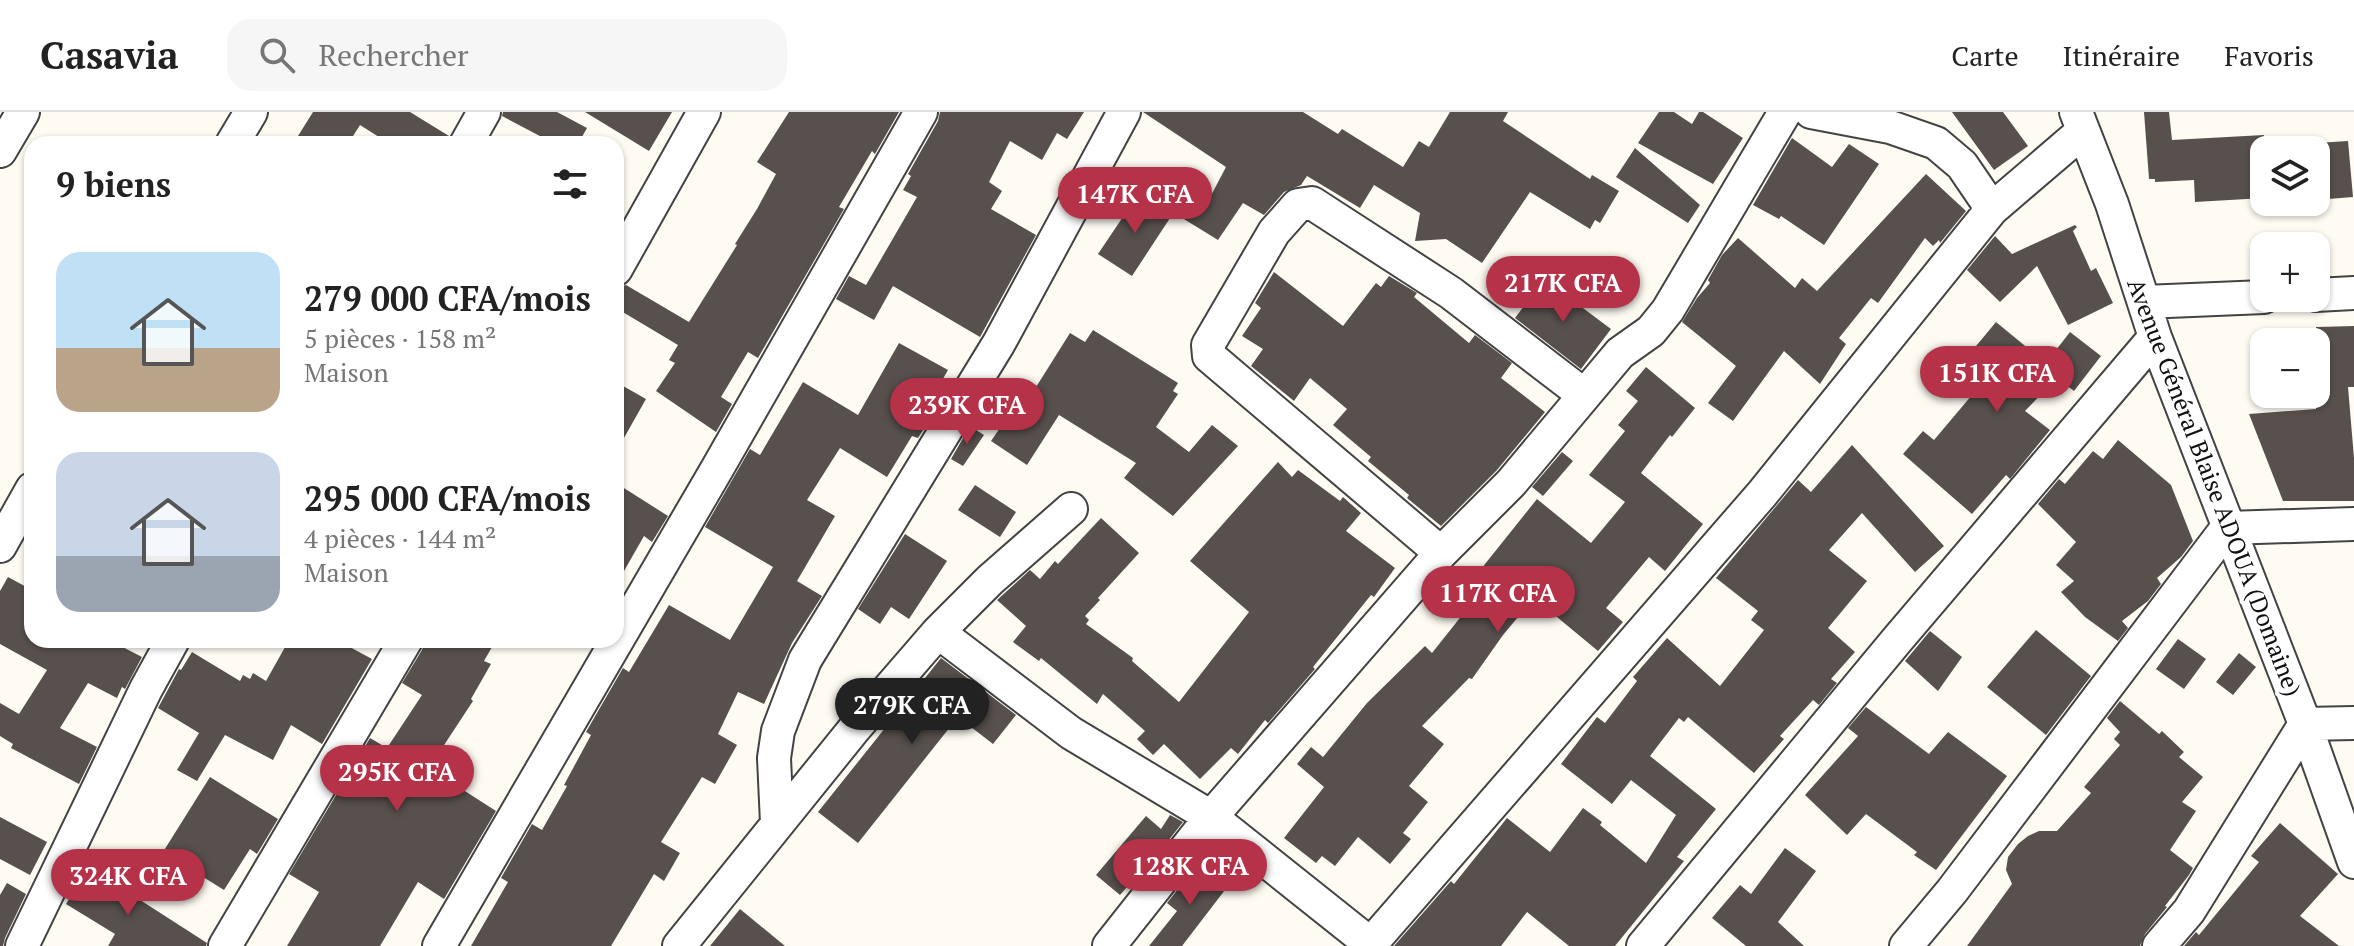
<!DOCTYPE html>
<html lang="fr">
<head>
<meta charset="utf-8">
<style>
  :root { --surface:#fff; --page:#f6f6f6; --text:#222; --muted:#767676; --line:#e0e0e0; --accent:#b63248 }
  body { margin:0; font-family:"PT Serif",serif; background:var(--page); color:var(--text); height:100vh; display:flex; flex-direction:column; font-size:30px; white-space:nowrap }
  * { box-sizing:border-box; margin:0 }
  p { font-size:26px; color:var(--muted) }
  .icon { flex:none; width:44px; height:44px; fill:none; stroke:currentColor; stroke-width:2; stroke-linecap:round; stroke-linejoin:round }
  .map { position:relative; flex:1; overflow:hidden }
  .side { position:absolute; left:24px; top:24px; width:600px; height:512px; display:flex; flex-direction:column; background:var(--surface); border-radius:24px; box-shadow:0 2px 6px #0004 }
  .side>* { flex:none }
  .tools { position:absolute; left:2250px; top:24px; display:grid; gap:16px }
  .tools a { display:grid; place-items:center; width:80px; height:80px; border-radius:16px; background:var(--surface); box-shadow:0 2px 6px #0004; font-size:40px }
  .price { position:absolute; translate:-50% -68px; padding:0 18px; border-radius:28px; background:var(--accent); color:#fff; font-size:26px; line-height:52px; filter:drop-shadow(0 2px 4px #0008) }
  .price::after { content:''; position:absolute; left:50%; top:48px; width:24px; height:18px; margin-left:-12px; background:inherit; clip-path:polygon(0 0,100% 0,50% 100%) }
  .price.active { background:#222; color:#fff }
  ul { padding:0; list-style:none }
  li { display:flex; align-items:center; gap:24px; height:200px; padding:0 32px }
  li span { display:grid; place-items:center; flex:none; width:224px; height:160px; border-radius:24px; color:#555 }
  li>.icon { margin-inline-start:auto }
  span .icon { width:96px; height:96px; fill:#fffc; stroke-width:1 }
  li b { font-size:34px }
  h2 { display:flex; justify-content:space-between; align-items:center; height:96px; padding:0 32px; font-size:34px }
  header { display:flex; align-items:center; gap:48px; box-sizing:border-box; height:112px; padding:0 40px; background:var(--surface); border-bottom:2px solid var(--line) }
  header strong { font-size:38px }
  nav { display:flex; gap:44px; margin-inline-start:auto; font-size:28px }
  .search { width:560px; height:72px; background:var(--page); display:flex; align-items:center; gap:20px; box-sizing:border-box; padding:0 28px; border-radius:24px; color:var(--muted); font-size:30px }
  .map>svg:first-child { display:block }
</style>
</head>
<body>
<header>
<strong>Casavia</strong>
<div class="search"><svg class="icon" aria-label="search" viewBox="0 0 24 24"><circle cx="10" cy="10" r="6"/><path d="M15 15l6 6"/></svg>Rechercher</div>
<nav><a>Carte</a><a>Itinéraire</a><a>Favoris</a></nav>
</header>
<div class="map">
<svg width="2354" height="834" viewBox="0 0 2354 834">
  <rect width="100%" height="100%" fill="#fefbf3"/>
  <!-- building -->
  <path fill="#58504d" d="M313,0H410L449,24L447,32H390L360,13L348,32H293Z
    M503,0H557L587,16L578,32H555L502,4Z
    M585,0H672L649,39Z
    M789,0H899L875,42L872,39L839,95L844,97L758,246L748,240L721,285L732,292L716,320L656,279L675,251L669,248L678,233L616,196V176L626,173L689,210L737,133L735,132L757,97L776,62L757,50Z
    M940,0H1084L1067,27L1057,21L1042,48L1010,29L989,70L1002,79L991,97L1036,123L980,225L893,174L874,208L836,187L849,164L866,173L917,85L903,78L911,64L908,62L938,9Z
    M1143,0H1303L1338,22L1342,17L1403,55L1419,29L1429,35L1450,0H1508L1503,9L1590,67L1592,63L1619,79L1600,111L1595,108L1590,117L1530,80L1482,151L1446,127L1415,129L1420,101L1374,73L1360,96L1307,64L1301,73L1284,80L1264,103L1243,91L1218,128L1161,93L1173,74L1206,93L1226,55Z
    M1659,0H1674L1692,12L1699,0H1703L1743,26L1713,72L1638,31Z
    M1952,0H2003L2028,34L1994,58Z
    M2144,0H2169L2172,28L2264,23V86L2195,90L2194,68L2155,70V67H2149Z
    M1792,26L1832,55L1849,32L1879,52L1824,133L1781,104L1779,107L1753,93Z
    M2348,29L2353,85L2316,88V31Z
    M1635,36L1700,93L1688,111L1616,65Z
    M1926,62L1966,99L1940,131L1939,128L1933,134L1925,126L1878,191L1871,186L1839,226L1846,232L1820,272L1784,239L1733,309L1708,291L1736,254L1682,210L1697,186L1710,171L1708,168L1722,143L1738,126L1795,176L1802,166L1817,179Z
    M1139,81L1172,103L1132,164L1098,142Z
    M2075,113L2077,115L2073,119L2091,159L2096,156L2113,191L2068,213L2037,154L2000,190L1967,158L1995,124L2012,142Z
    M1274,160L1343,214L1376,171L1381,175L1389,164L1417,181L1414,185L1469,231L1475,223L1512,251L1501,266L1545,300L1497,358L1441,414L1407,386L1409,383L1368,349L1371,345L1333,313L1347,297L1310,266L1294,289L1251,254L1263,237L1242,224L1261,196L1255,191Z
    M1544,167L1611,217L1581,257L1515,206Z
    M1996,210L2046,251L2070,220L2101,244L2074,279L2057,266L2025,299L2050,318L2010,367L2006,363L1972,402L1903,342L1923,319L1934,328L1972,283L1952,263Z
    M2354,214V275H2348L2354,346V389H2283L2249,302L2316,297V215Z
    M1093,218L1178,271L1173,279L1178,282L1156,315L1189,340L1212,313L1238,334L1173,404L1124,366L1136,351L1059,303L1027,353L991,329L1015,294L1021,299L1070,221L1085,230Z
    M899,231L948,258L932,286L937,289L936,291L939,293L918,326L912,324L887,365L840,336L807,388L835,404L797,469L822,484L792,531L764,592L738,580L718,622L737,633L715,672L702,665L661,730L680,741L664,769L654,762L611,834H471L508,770L501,766L532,712L542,718L567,674L564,673L591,623L586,620L623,556L629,560L669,493L730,528L773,455L705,415L750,337L760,343L803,270L858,303Z
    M1646,255L1695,296L1672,325L1670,323L1641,361L1703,412L1665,459L1649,445L1606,496L1623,510L1598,539L1534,486L1503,523L1472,567L1469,566L1422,614L1444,632L1409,674L1428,690L1403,721L1411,727L1390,752L1358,725L1335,754L1322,744L1316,751L1284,726L1324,675L1297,652L1311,635L1323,645L1367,591L1425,534L1432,541L1463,502L1439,482L1460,457L1473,467L1537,387L1591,431L1625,390L1589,363L1625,319L1618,313L1638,289L1626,279Z
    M616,270L646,287L616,340Z
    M970,314L984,323L963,354L951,347Z
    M2118,328L2171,373L2193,429L2181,445L2157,466L2161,472L2148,489L2122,509L2128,516L2118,529L2085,505L2061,480L2074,469L2056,453L2076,430L2038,392L2059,367L2065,372L2093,339L2103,347Z
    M1852,333L1944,434L1915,460L1862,401L1829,438L1867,469L1828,516L1855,540L1831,567L1837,571L1819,593L1813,588L1780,624L1784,627L1754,661L1688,605L1684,610L1679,606L1650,644L1716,697L1677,745L1684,749L1615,834H1569L1527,800L1501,834H1394L1451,769L1454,772L1507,706L1550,740L1583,696L1602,710L1600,713L1646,751L1676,703L1631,668L1612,692L1561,652L1597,605L1605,611L1637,569L1633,565L1667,526L1720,574L1764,518L1751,508L1758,499L1716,466L1798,368L1811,380Z
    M1562,340L1573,349L1543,384L1532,375Z
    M1278,350L1292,365L1298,358L1340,389L1343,385L1361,401L1346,419L1395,456L1374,485L1371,483L1313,555L1315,557L1268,611L1265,608L1238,642L1231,636L1200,667L1164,632L1153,643L1137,627L1145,619L1103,582L1097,592L1041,546L1039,549L1013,530L1026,514L997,488L1030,458L1040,467L1055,449L1058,452L1101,406L1139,441L1098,486L1100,488L1085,504L1089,508L1086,512L1133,546L1132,549L1179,590L1249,500L1190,449Z
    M616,371L668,404L652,430L644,424L616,473Z
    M975,373L1016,400L1000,425L958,398Z
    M905,422L947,449L909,507L891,495L880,512L858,497Z
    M8,465L32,478V528H109L142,545L125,577L122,575L117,586L88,571L60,616L97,635L79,672L11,636L13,632L0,624V591L19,602L47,558L0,532V479Z
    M2036,518L2091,564L2046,623L1987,575Z
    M1930,519L1962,545L1938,579L1905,549Z
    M2178,527L2206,547L2184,577L2156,557Z
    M289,528H337L372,547L322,632L291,613L273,648L225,623L197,669L177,658L199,621L158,596L179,557L181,558L192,540L240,569L243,563L250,567L253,561L266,569Z
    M425,528H496L484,549L491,552L471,587L473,589L429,656L496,699L444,787L418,770L380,834H287L319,780L289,762L370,626L387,636L422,583L402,571L422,538Z
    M2239,541L2256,555L2233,583L2216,570Z
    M941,546L1016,603L993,632L958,605L858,731L818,700Z
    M2120,589L2159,622L2162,619L2184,640L2179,645L2203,665L2182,690L2196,699L2170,738L2193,756L2189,763L2165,794L2167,795L2145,822L2140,834H1967L2012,772L2006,758L2008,745L2018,732L2028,724L2039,719H2057L2091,681L2084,675L2120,633L2114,627L2120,620L2107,606Z
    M1866,595L1929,642L1948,620L2007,664L1936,758L1914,743L1917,740L1866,702L1847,723L1805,683L1858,624L1848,616Z
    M210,665L278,707L257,742L250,737L224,778L163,740Z
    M1170,703L1183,710L1137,768L1134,767L1120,783L1096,763L1146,704L1161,717Z
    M0,705L47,730L30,763L0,747Z
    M2280,711L2338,762L2300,804L2339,834H2184L2196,820L2199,823L2259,750L2251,744Z
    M1785,736L1816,759L1778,810L1804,834H1746L1712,806L1740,773L1751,782Z
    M1198,752L1228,774L1182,834H1149L1177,799L1167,791Z
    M87,759L135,789L137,786L207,831L206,834H108L115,822L66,792Z
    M7,771L26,782L5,826L3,834H0V783Z
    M740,797L785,834H710Z"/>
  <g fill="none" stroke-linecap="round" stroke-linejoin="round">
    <defs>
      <path id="street" d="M1811,0L1890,15L1936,31L1962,53L1992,97L2082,20
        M2076,0L2112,92L2155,225L2305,612L2354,750
        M232,32L251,0
        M466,32L484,0
        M0,39L23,0
        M616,157L704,0
        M2316,183L2354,181
        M2144,190L2264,185
        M0,434L32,377
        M1441,441L1209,244L1208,233L1274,120L1298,93L1312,91L1451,181L1584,283
        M938,520L1071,621L1211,705L1373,834
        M777,711L774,646L778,619L805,548L999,231L1124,0
        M22,834L146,577L173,528
        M225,834L406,528
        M439,834L717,357L921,0
        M679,834L855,616L938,520L990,468L1071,397
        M1109,834L1211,705L1441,441L1511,371L1620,241L1651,219L1668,198L1785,0
        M1369,834L1762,382L1992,97
        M1643,834L1897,528L2155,225
        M1906,834L1952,779L2227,416L2354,412
        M2159,834L2189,799L2305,612L2354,611"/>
    </defs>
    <!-- street casing -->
    <use href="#street" stroke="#434343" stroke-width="36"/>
    <!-- street -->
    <use href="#street" stroke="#fff" stroke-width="32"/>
  </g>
  <g text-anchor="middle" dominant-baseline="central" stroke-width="8" stroke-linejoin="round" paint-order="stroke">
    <!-- street labels -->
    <g font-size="24" fill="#101010" stroke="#fff">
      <text transform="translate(2215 375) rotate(69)">Avenue Général Blaise ADOUA (Domaine)</text>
    </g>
  </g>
</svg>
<div class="tools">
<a><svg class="icon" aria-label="layers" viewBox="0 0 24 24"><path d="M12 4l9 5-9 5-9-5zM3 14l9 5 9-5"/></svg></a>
<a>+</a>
<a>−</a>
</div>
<b class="price" style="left:1135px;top:123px">147K CFA</b>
<b class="price" style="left:1563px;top:212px">217K CFA</b>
<b class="price" style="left:1997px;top:302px">151K CFA</b>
<b class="price" style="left:967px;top:334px">239K CFA</b>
<b class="price" style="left:1498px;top:522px">117K CFA</b>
<b class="price active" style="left:912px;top:634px">279K CFA</b>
<b class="price" style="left:397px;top:701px">295K CFA</b>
<b class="price" style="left:1190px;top:795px">128K CFA</b>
<b class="price" style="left:128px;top:805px">324K CFA</b>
<section class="side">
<h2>9 biens<svg class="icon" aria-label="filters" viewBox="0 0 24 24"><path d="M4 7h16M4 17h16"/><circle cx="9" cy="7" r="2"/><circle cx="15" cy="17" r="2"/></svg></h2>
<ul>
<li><span style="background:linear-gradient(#bfe0f5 60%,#b9a48a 0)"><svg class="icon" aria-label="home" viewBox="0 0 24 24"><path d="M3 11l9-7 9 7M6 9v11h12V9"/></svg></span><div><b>279 000 CFA/mois</b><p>5 pièces · 158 m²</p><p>Maison</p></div></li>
<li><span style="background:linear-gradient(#c9d6e8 65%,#9aa5b1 0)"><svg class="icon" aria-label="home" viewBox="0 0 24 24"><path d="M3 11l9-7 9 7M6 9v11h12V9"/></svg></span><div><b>295 000 CFA/mois</b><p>4 pièces · 144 m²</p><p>Maison</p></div></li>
</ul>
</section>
</div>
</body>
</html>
